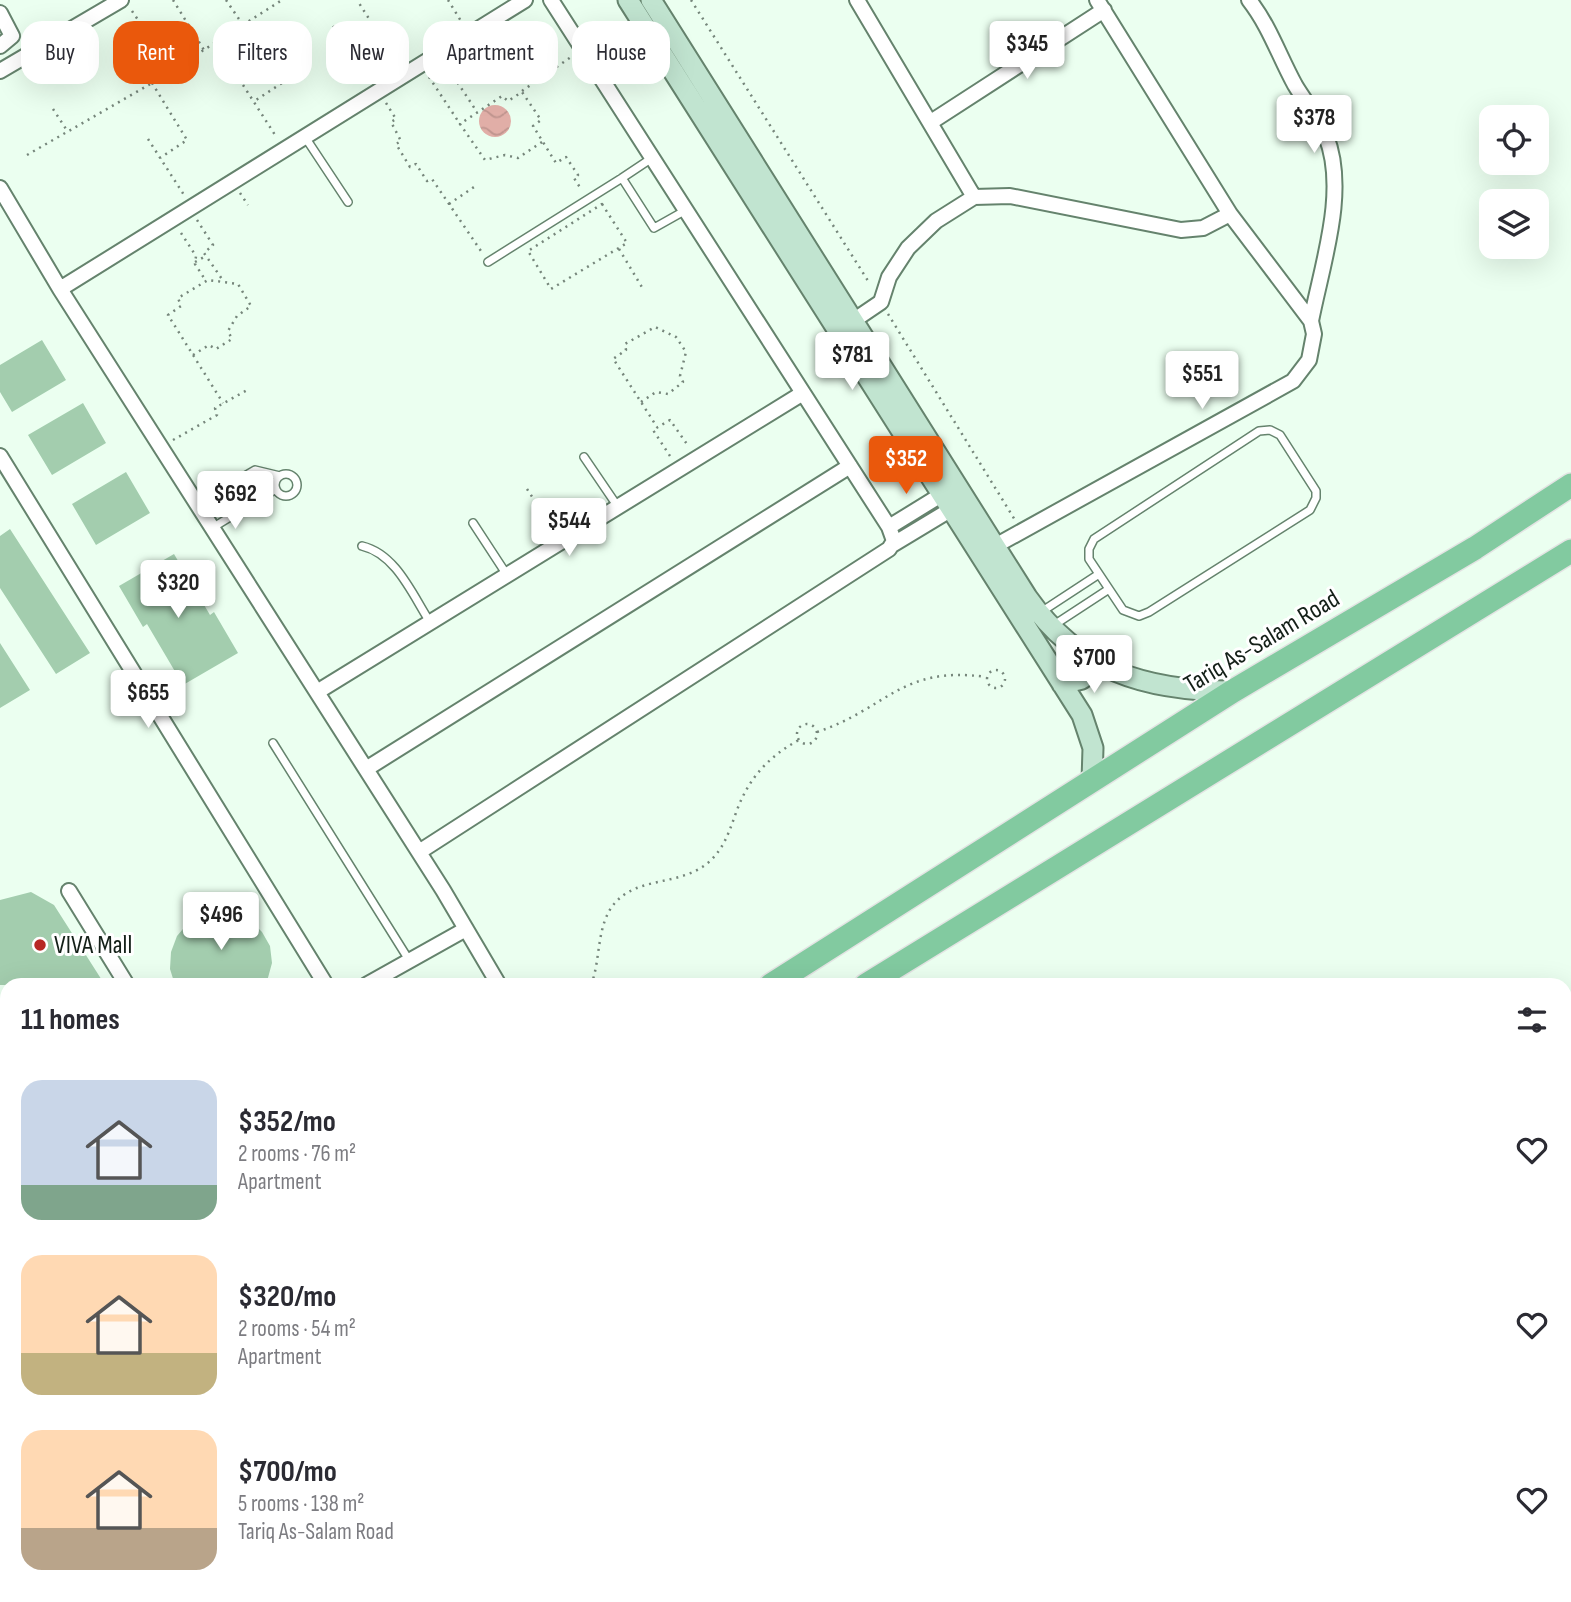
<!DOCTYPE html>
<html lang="en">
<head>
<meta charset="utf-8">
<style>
  :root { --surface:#fff; --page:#f2f2f3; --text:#2b2b33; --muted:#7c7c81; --accent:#ea580c }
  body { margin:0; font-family:"Sofia Sans Condensed",sans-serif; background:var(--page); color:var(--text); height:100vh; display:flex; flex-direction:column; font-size:26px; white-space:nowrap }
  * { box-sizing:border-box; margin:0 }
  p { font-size:23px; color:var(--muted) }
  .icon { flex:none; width:38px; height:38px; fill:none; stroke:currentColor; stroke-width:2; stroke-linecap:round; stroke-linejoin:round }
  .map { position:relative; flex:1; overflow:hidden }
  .sheet { position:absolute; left:0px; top:978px; width:1572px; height:625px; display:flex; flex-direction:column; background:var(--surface); border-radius:21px 21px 0 0; box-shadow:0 7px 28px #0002 }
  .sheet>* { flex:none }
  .top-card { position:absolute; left:21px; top:21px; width:700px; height:63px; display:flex; gap:14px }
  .tools { position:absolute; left:1479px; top:105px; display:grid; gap:14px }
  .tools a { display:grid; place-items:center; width:70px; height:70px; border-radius:14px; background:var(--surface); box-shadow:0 7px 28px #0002; font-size:35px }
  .price { position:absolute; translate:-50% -60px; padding:0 16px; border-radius:7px; background:#fff; color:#222; font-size:23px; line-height:46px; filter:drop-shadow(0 2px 4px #0008) }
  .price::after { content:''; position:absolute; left:50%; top:42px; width:21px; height:16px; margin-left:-10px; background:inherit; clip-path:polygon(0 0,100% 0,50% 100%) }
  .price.active { background:var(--accent); color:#fff }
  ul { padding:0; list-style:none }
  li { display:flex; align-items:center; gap:21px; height:175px; padding:0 21px }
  li span { display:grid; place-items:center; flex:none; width:196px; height:140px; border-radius:21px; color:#555 }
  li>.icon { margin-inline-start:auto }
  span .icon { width:84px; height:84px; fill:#fffc; stroke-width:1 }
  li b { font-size:30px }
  h2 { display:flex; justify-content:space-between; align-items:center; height:84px; padding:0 21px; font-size:30px }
  .pill { padding:0 24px; border-radius:21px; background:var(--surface); box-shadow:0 7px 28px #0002; font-size:24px; line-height:63px }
  .pill.active { background:var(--accent); color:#fff }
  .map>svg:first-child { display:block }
</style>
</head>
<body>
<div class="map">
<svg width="1571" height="1602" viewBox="0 0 1571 1602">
  <defs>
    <pattern id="water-waves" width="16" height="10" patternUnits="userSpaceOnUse" patternTransform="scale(1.75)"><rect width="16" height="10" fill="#e1aea7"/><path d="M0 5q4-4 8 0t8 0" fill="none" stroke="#c0958f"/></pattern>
  </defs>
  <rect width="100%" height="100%" fill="#ebfff0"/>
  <!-- water -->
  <path fill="url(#water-waves)" d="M479 121a16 16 0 1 1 32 0a16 16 0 1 1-32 0Z"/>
  <!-- building -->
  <path fill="#a3cdae" d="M42,340L66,380L12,412L0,392V365Z
    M83,403L106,443L52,475L28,435Z
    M126,472L150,513L96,545L72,504Z
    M10,529L90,653L56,674L0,588V536Z
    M174,554L210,615L214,612L238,653L183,685L147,624L143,627L119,586Z
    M0,643L30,690L0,708Z
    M31,892L54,905L105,985H0V900Z
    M219,911L235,913L250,920L262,932L270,946L272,963L266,985H175L170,969L171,952L177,936L188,923L202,915Z"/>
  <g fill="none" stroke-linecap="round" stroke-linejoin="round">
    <defs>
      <path id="lane" d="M305,137L348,202
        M652,158L622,178L654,228L686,210
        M488,262L622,178
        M1270,430L1280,435L1316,491V498L1310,510L1149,612L1139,616L1123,610L1089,559V549L1094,539L1259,431Z
        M584,457L618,507
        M275 485a11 11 0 1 1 22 0a11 11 0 1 1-22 0Z
        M197,504L255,470L280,476
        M473,523L507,575
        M212,528L276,489
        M362,546C396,554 412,594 430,622
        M1041,612L1099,574
        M1054,625L1109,589
        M273,743L409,960
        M0,1194L7,1189"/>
      <path id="street" d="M857,0L974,197
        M1249,0C1270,27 1279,56 1295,85C1305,102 1319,118 1326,136C1348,191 1322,264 1311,321
        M0,13L12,36L0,46
        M0,71L121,0
        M931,122L1104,10
        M0,188L60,289L443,890L499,985
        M60,289L525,0
        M853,321L881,302L889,277L908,248L936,221L974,197L1010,196L1181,230L1203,228L1230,214L1097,0
        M0,456L326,985
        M889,527L941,495
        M892,545L950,510
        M986,551L1293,381L1309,360L1314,334L1311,321L1230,214
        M317,692L803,393
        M366,769L850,466
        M419,852L889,549L894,541L889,527L551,0
        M69,891L127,985
        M366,985L466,929
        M0,1084L7,1096
        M0,1397L7,1393"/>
      <path id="secondary" d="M628,0L1082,715L1093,748L1092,781
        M651,0L1027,597C1079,671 1145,691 1233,691
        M1062,684L1082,679L1092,661
        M990,1596L996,1602"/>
      <path id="primary" d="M771,985L1233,691L1475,548L1571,485
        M866,985L1571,551
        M0,1484L7,1479
        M0,1538L7,1531"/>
    </defs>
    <!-- lane casing -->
    <use href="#lane" stroke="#65836d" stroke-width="10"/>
    <!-- street casing -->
    <use href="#street" stroke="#65836d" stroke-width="18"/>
    <!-- secondary casing -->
    <use href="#secondary" stroke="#65836d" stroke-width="23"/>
    <!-- primary casing -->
    <use href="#primary" stroke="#e3e4e3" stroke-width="26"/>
    <!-- path -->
    <path stroke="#76867b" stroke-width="2.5" stroke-dasharray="2 5" stroke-linecap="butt" d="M173,0L204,50
      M226,0L243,25
      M448,0L461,21
      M691,0L870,284
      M132,11L172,70
      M245,24L282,83L253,102
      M333,26L368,79
      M345,43L373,25L357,0
      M446,65L477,112
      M429,77L460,124
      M152,83L187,140L160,158
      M243,85L277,138
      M522,91L571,57
      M386,103L396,119L391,122L401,141L396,144L410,167L416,164L427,181L432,179L483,254
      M53,109L68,132
      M148,139L184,195
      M542,142L518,158L505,155L485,160L460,124L502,96L508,101L522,92L541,120L533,126L556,163L566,157L578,175L574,178L581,189
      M27,155L152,83L282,0
      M240,193L248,205
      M449,204L477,185
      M602,204L627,243L551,289L528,251Z
      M197,220L213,245L204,253L224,282
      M181,233L196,256L195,264L206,281
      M619,249L643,289
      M195,262L206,256
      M888,314L1015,520
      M193,355L209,345L216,349L232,339L228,331L237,316L251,306L238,284L208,280L178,298L181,306L168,315L223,403
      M641,402L656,392L668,394L683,382L680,376L686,352L676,337L655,327L625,344L626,350L613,359L614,360L657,427
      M173,440L217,415L215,408L249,389
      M670,456L653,430L670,420L689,447
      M527,489L554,530
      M987 679a9 9 0 1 1 18 0a9 9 0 1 1-18 0Z
      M797 734a10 10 0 1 1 20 0a10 10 0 1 1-20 0Z
      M817,732C887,709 901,665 986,677
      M591,985C601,960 596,926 614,904C638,875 682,887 710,861C725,847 730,829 737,810C749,778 769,756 799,740"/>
    <!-- lane -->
    <use href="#lane" stroke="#fff" stroke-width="7"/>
    <!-- street -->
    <use href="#street" stroke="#fff" stroke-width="14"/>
    <!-- secondary -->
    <use href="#secondary" stroke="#c1e4d0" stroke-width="19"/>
    <!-- primary -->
    <use href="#primary" stroke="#82caa0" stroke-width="23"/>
  </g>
  <!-- markers -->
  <circle fill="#b72824" stroke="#fff" stroke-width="2.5" cx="40" cy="945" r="7"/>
  <g text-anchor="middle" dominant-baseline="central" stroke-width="6" stroke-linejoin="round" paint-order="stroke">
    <!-- street labels -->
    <g font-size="26" fill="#142018" stroke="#fff">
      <text transform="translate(1262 642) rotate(-31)">Tariq As-Salam Road</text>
    </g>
    <!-- poi labels -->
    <g font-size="26" fill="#142018" stroke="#fff" text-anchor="start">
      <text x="54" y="945">VIVA Mall</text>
    </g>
  </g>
</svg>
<div class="tools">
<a><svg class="icon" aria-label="locate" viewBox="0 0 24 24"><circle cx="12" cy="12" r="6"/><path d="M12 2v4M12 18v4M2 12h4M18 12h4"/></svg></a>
<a><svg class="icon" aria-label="layers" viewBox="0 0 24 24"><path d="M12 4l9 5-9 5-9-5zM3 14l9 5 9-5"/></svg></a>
</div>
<b class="price" style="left:1027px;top:81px">$345</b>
<b class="price" style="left:1314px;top:155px">$378</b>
<b class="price" style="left:852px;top:392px">$781</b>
<b class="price" style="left:1202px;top:411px">$551</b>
<b class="price active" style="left:906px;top:496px">$352</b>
<b class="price" style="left:235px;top:531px">$692</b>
<b class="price" style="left:569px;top:558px">$544</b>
<b class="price" style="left:178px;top:620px">$320</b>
<b class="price" style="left:1094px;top:695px">$700</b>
<b class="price" style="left:148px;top:730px">$655</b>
<b class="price" style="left:221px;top:952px">$496</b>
<div class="top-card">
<a class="pill">Buy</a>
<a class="pill active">Rent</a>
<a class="pill">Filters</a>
<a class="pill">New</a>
<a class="pill">Apartment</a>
<a class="pill">House</a>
</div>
<section class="sheet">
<h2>11 homes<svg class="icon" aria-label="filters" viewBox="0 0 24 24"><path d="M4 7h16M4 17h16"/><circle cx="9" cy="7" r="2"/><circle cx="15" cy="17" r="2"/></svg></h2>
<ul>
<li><span style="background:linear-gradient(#c9d6e8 75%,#7fa58c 0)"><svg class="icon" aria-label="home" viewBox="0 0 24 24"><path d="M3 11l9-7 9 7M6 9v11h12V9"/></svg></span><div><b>$352/mo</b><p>2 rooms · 76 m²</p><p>Apartment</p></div><svg class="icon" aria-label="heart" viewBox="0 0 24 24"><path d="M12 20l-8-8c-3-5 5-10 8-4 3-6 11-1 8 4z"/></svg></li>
<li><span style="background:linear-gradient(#ffd9b3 70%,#c2b280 0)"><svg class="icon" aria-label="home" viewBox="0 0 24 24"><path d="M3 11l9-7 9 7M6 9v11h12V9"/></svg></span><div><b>$320/mo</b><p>2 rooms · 54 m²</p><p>Apartment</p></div><svg class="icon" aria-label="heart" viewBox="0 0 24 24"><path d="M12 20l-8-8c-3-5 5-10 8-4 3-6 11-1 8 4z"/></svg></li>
<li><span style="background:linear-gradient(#ffd9b3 70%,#b9a48a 0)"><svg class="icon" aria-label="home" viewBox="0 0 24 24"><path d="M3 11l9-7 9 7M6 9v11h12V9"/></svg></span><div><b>$700/mo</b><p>5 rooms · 138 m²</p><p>Tariq As-Salam Road</p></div><svg class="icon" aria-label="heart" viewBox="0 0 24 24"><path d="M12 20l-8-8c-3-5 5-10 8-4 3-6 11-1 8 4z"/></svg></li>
</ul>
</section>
</div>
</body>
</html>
